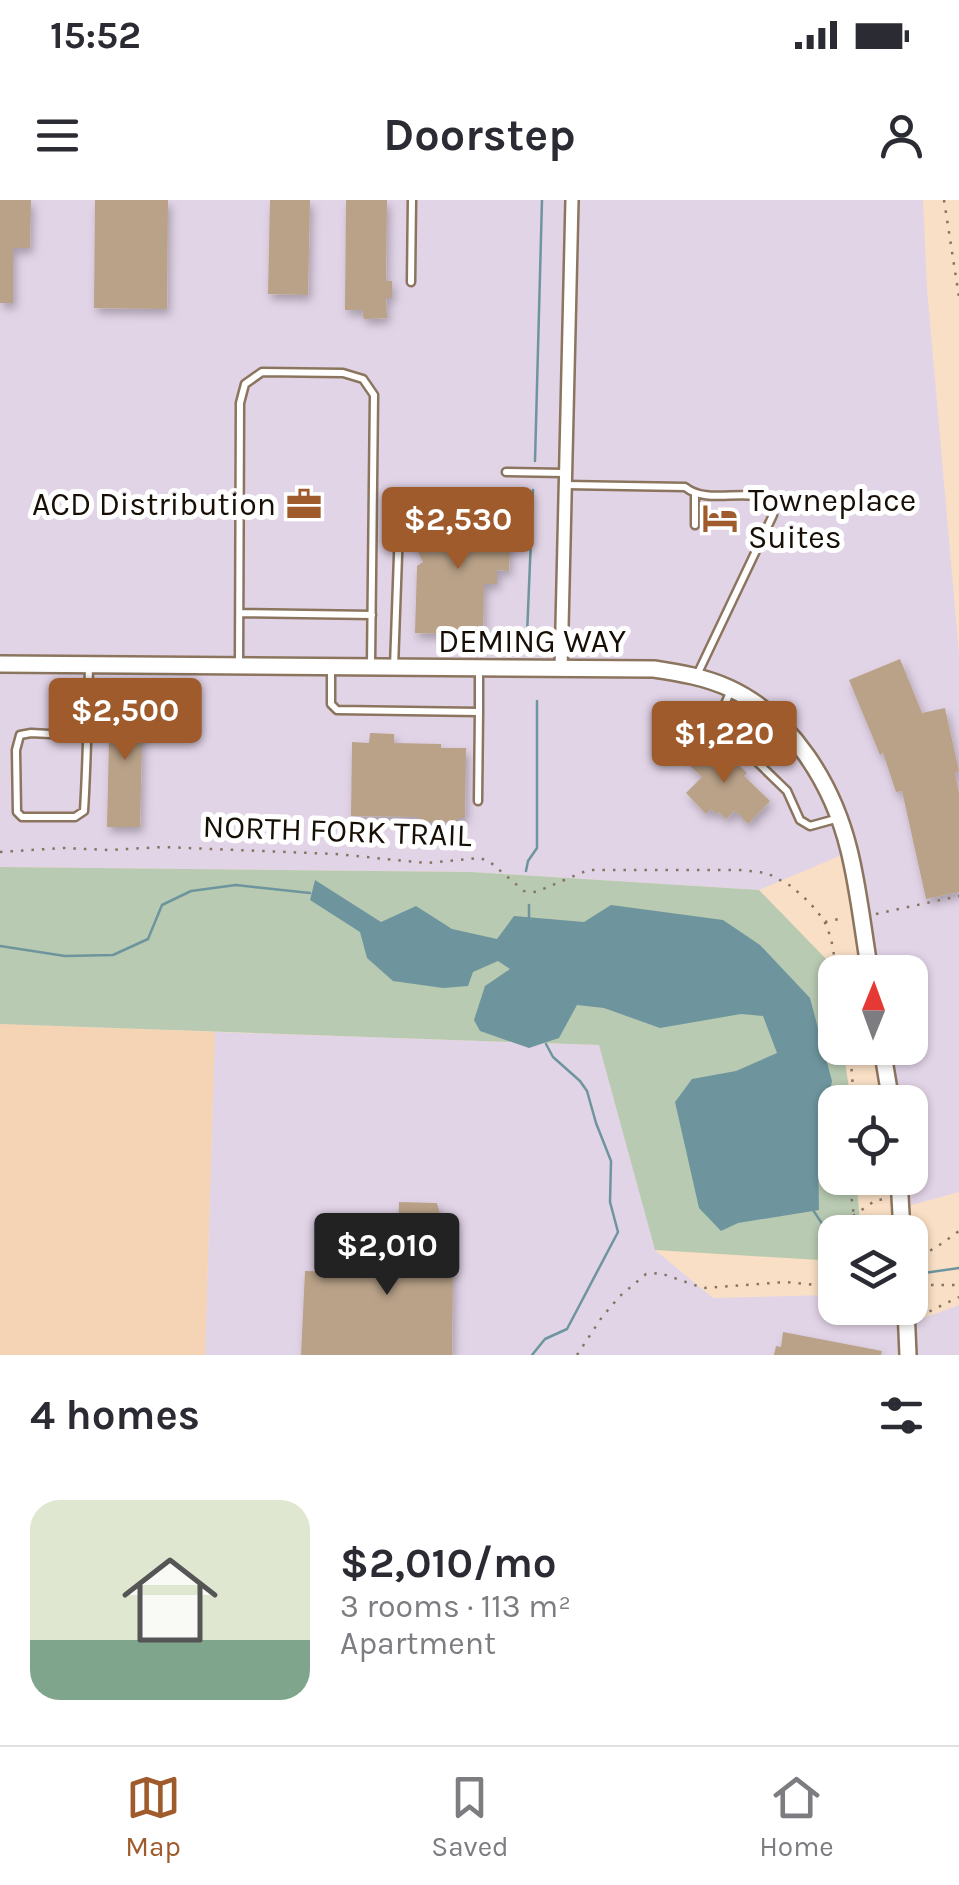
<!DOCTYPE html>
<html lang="en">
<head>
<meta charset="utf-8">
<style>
  :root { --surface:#fff; --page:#f7f7f7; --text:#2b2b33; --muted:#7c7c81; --line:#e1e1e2; --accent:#9f5b2c }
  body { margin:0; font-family:Karla,sans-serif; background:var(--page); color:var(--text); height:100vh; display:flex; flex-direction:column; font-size:38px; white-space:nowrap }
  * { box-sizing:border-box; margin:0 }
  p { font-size:32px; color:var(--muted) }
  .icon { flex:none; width:55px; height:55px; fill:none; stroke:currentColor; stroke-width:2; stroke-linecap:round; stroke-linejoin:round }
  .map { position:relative; height:1155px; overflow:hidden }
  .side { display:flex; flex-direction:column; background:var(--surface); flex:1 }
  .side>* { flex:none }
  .needle { width:65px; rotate:1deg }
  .tools { position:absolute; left:818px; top:755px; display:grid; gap:20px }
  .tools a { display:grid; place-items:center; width:110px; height:110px; border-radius:20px; background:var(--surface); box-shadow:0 2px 8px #0004; font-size:50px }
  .price { position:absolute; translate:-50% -85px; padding:0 22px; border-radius:10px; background:var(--accent); color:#fff; font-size:32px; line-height:65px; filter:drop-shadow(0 2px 5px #0008) }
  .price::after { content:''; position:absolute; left:50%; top:60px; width:30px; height:22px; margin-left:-15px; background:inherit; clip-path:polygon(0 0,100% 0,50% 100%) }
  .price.selected { background:#222; color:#fff }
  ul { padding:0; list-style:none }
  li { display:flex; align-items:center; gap:30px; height:250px; padding:0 30px }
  li span { display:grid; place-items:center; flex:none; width:280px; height:200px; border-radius:30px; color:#555 }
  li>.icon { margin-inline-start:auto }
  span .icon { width:120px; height:120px; fill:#fffc; stroke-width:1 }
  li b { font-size:42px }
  h2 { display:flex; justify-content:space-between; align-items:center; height:120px; padding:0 30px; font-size:42px }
  .status { display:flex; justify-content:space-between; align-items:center; height:70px; padding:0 50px; background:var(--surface); direction:ltr }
  .status svg { height:28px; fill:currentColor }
  header { display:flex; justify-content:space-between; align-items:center; height:130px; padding:0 30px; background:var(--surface); font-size:45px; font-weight:700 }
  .tab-bar { display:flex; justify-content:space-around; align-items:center; height:140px; border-top:2px solid var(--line); background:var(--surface); font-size:28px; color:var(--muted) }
  .tab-bar a { display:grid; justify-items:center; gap:5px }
  .tab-bar .selected { color:var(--accent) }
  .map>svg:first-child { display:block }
</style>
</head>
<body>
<div class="status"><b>15:52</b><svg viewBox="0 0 49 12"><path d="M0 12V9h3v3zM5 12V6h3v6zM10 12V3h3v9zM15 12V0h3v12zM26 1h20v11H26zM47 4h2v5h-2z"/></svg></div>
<header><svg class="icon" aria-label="menu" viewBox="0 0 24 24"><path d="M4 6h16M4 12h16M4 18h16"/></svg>Doorstep<svg class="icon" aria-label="person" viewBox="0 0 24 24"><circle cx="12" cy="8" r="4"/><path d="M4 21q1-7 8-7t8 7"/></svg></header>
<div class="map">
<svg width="959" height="1155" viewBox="0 0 959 1155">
  <defs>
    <filter id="shadow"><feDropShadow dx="3" dy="5.5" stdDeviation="5" flood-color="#0004"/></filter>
  </defs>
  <rect width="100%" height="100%" fill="#f9dfc5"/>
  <!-- commercial -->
  <path fill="#e2d4e7" d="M0,0H923L927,88L959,454V992L901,1008L899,978H910V902H891L882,848H910V772H870L849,652L759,690L471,672L0,667Z
    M215,832L600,845L655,1050L713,1098L830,1095L835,1101V1108H841L849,1117L907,1124L959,1105V1155H205Z"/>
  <!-- built -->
  <path fill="#f4d4b5" d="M0,824L215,832L205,1155H0Z"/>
  <!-- green -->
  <path fill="#b8cab1" d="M0,667L471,672L759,690L828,761L835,801V848H843L851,902H835V978H856L861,1032H835V1061L655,1050L599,845L0,824Z"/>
  <!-- water -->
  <path fill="#6e959e" d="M315,680L381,722L416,706L452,729L497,739L514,716L584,722L611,705L723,720L760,745L810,798L832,881L818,952L819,1010L738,1023L721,1031L699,1008L675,902L692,879L736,871L777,853L763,816L741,814L660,828L604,808L577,805L559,838L529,848L480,831L474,820L485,786L510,769L498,761L473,772L468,786L443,788L393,781L367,758L360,732L310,700Z"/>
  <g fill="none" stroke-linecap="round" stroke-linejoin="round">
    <!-- stream -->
    <path stroke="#6e959e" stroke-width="2.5" d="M535,261L542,0
      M527,435L533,290
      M526,671L528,661L537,648V501
      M529,705V718
      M0,746L65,756L113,755L148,739L162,705L191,691L236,685L310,693
      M811,1007L835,1043
      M910,1075L959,1068
      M532,1155L545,1139L567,1129L618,1032L610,1002L611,961L596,923L587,891L580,881L553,857L546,844"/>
  </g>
  <!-- building -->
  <path fill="#baa289" filter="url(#shadow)" d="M0,0H31L30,48H13V103H0Z
    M95,0H168L167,109L94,108Z
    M270,0H310L308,95L268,94Z
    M346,0H387L386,81H392V98H386L387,118L364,119L362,110H345Z
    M501,317L511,318L509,371L497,370V384H484L483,435L415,433L417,366L423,362L407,330L427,320L485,321V319H501Z
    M900,459L922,513L945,508L959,571L955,573L959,594V692L926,699L902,591L896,592L883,553L880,555L849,480Z
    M110,498L143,499L140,627H107Z
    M370,533L394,534V543L441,544V548H466L465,618H458V622H418V617L351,616L352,542L369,543Z
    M711,540L732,566L736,562L747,573L744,576L770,601L748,624L735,611L726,619L719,612L716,614L711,609L706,614L686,593L702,577L687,563Z
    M399,1002L437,1003L445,1032L448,1068H453L452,1155H301L305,1071L397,1074Z
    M783,1132L882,1151L881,1155H774L776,1146L781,1147Z"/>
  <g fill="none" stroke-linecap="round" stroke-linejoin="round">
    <defs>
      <path id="service" d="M411,82L412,0
        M506,272L564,273
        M566,285L685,287C710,307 751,284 773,304V315L697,475
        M695,325V295
        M240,413L372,415
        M239,465L240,203L245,184L262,172L343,173L363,179L374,195L371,463
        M394,467L400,300
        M331,469V504L337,510L479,512L478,601
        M731,490L717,523L787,591L800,620L810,626L839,618
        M479,512V470
        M87,536L31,533L20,535L16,550L17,612L22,617H75L84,611C87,562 88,514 89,466"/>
      <path id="minor" d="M561,469L572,0"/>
      <path id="tertiary" d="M0,464L654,469C680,473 705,477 729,488C792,517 833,585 849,650C859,690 863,732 870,772
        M882,848L891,902
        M899,978L902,1032
        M906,1108L908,1155"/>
    </defs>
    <!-- service casing -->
    <use href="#service" stroke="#8c755e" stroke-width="11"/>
    <!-- minor casing -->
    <use href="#minor" stroke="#8c755e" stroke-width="16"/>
    <!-- tertiary casing -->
    <use href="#tertiary" stroke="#8c755e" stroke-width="20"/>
    <!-- path -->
    <path stroke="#867463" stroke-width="2.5" stroke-dasharray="2.5 8" stroke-linecap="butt" d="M944,0L959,97
      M543,451L546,453
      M577,454L580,451
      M0,652L63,648L109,650L163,647L336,654L426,663L480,658L490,662L524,691L536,692L588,670H740L767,673L791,686L809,702L824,720L831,738L837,772
      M876,714L959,696
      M825,722L843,718
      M850,848L854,902
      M849,978L856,1032
      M853,1016L876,1000L889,999
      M910,1056C930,1055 943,1042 959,1031
      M910,1085H959
      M851,1108L861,1113L894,1117
      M920,1116L959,1097
      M577,1155L602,1117L620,1096L646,1074L660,1073L703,1088L786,1082L835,1087"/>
    <!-- service -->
    <use href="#service" stroke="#fff" stroke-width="6"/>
    <!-- minor -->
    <use href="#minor" stroke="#fff" stroke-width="11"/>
    <!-- tertiary -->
    <use href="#tertiary" stroke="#fff" stroke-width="15"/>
  </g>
  <!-- icons -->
  <defs>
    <symbol id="office-bare" viewBox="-9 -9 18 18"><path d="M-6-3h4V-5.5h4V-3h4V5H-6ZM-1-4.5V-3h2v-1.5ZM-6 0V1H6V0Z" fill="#9f5b2c" stroke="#fff" stroke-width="2.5" paint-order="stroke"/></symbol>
    <symbol id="hotel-bare" viewBox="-9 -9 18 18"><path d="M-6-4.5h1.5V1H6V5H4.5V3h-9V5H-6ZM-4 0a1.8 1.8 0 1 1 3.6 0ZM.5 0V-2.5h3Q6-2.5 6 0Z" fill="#9f5b2c" stroke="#fff" stroke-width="2.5" paint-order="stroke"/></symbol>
  </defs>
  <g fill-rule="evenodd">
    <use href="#office-bare" x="279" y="279" width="50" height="50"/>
    <use href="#hotel-bare" x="695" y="293" width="50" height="50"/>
  </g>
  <g text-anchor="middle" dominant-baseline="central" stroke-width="10" stroke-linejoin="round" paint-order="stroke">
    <!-- poi labels -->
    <g font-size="32" fill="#170e06" stroke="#fff" text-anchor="start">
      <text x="748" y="300">Towneplace<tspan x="748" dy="37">Suites</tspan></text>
      <text x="276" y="304" text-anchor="end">ACD Distribution</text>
    </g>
    <!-- street labels -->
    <g font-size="32" fill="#170e06" stroke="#fff">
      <text x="532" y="441">DEMING WAY</text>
      <text transform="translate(337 631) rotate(2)">NORTH FORK TRAIL</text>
    </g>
  </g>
</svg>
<div class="tools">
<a><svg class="needle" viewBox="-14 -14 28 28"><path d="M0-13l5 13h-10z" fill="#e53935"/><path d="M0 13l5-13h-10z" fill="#7c7c81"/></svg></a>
<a><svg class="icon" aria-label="locate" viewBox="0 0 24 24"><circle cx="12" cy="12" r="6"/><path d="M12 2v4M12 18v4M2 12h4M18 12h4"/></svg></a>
<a><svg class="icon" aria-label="layers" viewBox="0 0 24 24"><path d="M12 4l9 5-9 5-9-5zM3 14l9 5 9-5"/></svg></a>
</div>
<b class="price" style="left:458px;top:372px">$2,530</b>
<b class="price" style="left:125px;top:563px">$2,500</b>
<b class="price" style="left:724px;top:586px">$1,220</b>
<b class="price selected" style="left:387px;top:1098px">$2,010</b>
</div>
<section class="side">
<h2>4 homes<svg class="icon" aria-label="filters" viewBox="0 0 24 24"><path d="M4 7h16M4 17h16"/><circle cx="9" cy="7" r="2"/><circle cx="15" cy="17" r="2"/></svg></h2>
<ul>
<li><span style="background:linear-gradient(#dfe7d0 70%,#7fa58c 0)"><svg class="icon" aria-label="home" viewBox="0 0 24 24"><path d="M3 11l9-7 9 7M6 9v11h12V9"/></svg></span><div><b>$2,010/mo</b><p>3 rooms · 113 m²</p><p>Apartment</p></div></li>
</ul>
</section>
<nav class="tab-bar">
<a class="selected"><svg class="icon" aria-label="map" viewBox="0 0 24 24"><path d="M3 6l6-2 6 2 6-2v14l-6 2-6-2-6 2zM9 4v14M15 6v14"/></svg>Map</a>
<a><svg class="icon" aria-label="saved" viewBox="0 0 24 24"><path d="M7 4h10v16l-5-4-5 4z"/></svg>Saved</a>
<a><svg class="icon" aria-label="home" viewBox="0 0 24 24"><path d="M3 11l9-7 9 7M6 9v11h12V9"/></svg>Home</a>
</nav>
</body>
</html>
